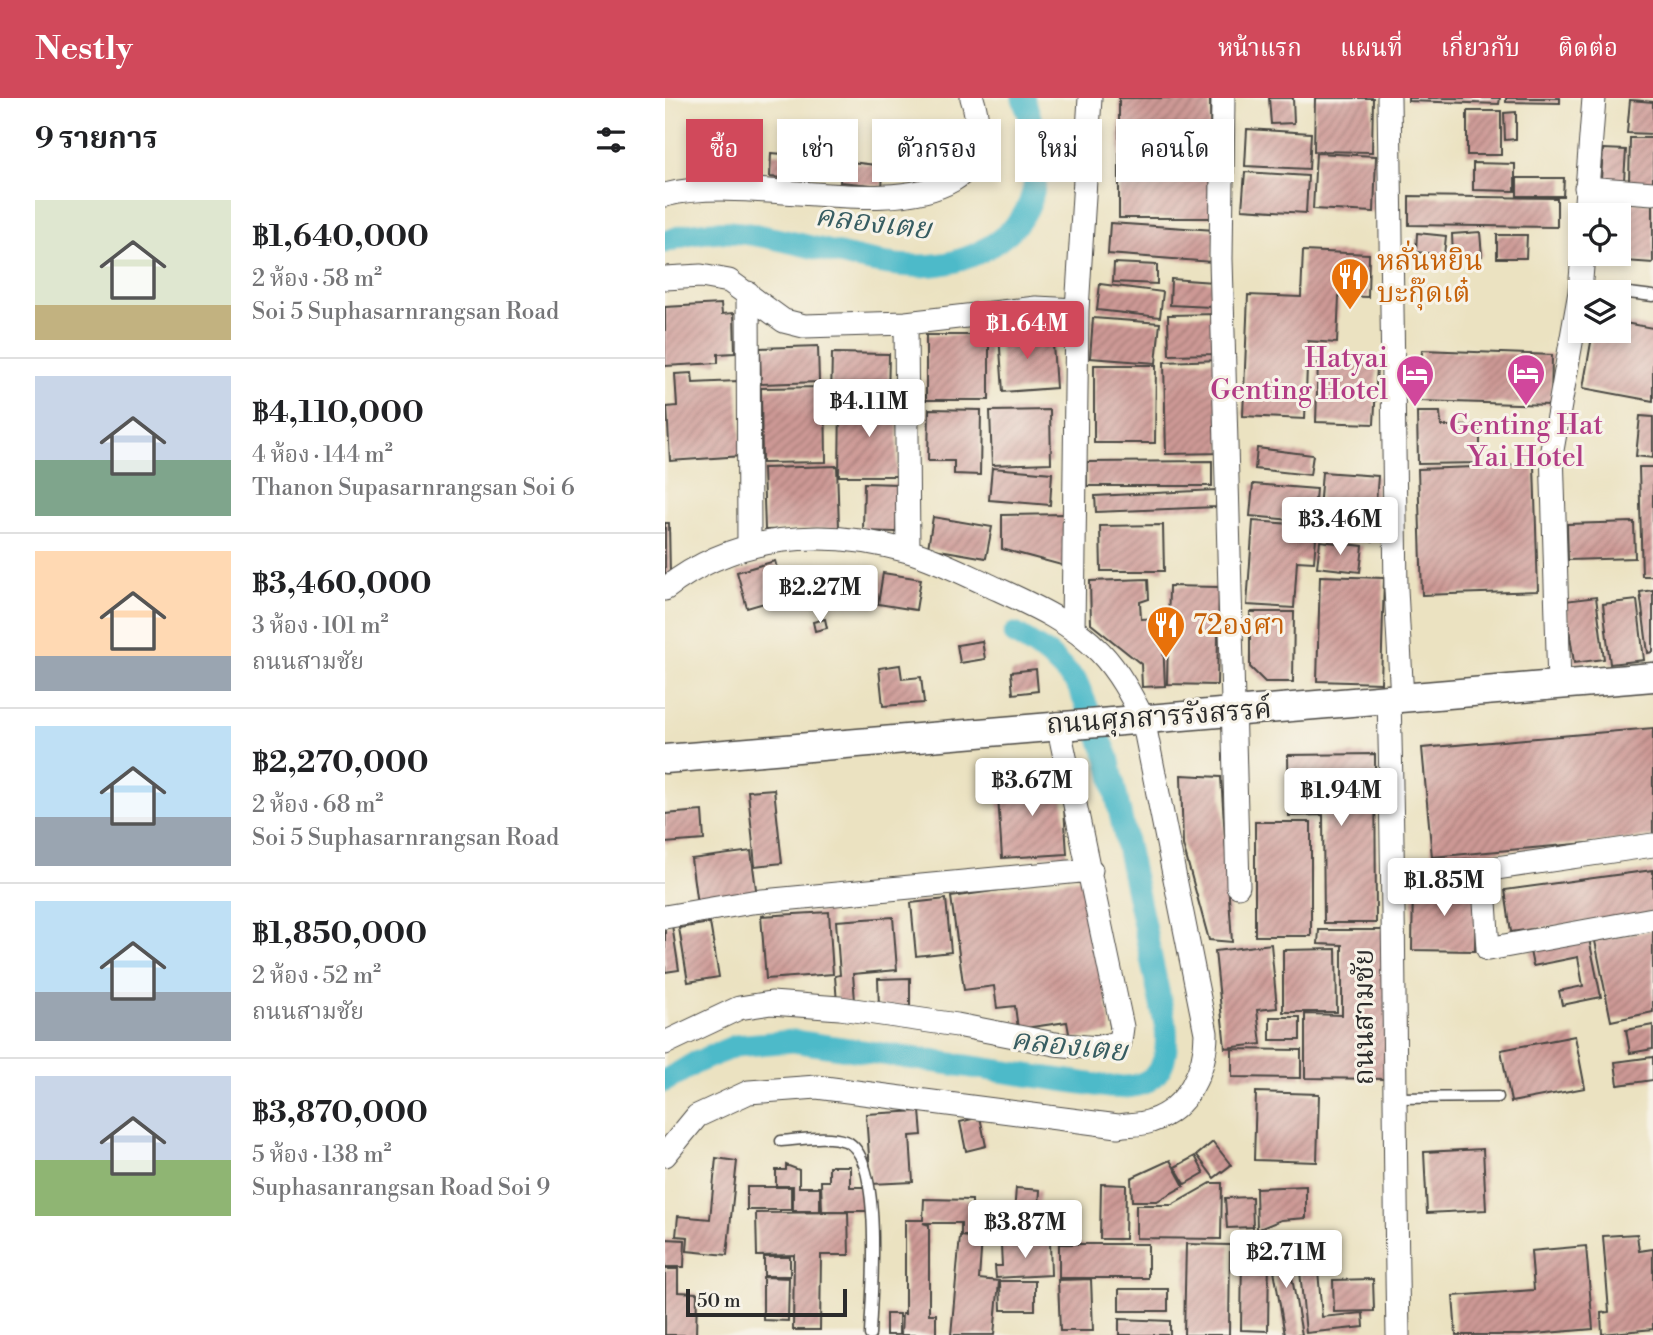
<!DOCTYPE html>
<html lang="th">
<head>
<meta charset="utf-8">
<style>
  :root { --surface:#fff; --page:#f6f6f6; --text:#202124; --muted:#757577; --line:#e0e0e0; --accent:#d1495b }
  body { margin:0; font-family:"Libre Bodoni","Noto Serif Thai",serif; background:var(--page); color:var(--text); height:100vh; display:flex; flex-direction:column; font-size:26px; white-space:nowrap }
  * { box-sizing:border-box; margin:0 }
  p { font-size:23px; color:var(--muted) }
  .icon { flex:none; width:38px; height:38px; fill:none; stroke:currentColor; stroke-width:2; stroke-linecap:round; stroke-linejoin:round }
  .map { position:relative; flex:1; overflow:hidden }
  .details { display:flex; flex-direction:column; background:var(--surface); width:665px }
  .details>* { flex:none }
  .guide { position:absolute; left:21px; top:21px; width:665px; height:63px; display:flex; gap:14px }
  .tools { position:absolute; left:903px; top:105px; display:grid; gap:14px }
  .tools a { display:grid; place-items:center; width:63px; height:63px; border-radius:0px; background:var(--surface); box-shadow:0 4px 10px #0003; font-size:35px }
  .scale { position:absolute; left:21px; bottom:18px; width:161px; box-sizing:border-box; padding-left:7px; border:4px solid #2b2b2b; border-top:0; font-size:19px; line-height:24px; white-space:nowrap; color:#2b2b2b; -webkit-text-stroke:5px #f7f3e8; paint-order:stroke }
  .price { position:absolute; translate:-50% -60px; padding:0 16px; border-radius:7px; background:#fff; color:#222; font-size:23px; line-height:46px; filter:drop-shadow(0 2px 4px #0008) }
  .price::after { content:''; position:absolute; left:50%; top:42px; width:21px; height:16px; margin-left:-10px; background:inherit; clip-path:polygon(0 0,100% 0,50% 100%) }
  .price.active { background:var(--accent); color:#fff }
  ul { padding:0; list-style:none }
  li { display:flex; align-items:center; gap:21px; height:175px; padding:0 35px }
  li+li { border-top:2px solid var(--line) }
  li span { display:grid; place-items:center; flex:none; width:196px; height:140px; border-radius:0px; color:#555 }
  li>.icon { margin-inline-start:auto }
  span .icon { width:84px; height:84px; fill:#fffc; stroke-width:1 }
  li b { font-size:30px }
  h2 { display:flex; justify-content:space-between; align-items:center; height:84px; padding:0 35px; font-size:30px }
  .tag { padding:0 24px; border-radius:0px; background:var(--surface); box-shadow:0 4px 10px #0003; font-size:24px; line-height:63px }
  .tag.active { background:var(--accent); color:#fff }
  header { display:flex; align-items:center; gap:42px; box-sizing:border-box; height:98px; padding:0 35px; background:var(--accent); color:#fff }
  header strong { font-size:33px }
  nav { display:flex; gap:38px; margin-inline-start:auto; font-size:24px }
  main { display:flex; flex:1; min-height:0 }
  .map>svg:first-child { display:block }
</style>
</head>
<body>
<header>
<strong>Nestly</strong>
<nav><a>หน้าแรก</a><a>แผนที่</a><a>เกี่ยวกับ</a><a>ติดต่อ</a></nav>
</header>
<main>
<section class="details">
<h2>9 รายการ<svg class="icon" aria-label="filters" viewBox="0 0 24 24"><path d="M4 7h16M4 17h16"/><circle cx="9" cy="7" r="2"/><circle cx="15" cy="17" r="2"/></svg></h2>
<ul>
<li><span style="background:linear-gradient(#dfe7d0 75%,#c2b280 0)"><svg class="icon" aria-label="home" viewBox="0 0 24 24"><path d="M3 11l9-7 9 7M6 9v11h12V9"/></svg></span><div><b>฿1,640,000</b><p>2 ห้อง · 58 m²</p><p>Soi 5 Suphasarnrangsan Road</p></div></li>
<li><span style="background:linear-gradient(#c9d6e8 60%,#7fa58c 0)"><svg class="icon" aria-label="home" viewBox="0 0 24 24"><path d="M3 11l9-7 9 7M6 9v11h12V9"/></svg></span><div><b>฿4,110,000</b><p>4 ห้อง · 144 m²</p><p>Thanon Supasarnrangsan Soi 6</p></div></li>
<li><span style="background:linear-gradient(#ffd9b3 75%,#9aa5b1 0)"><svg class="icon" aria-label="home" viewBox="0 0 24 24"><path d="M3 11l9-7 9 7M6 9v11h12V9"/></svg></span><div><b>฿3,460,000</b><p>3 ห้อง · 101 m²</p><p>ถนนสามชัย</p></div></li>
<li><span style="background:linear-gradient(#bfe0f5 65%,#9aa5b1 0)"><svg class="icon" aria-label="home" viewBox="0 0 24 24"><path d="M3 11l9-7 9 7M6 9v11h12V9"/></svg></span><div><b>฿2,270,000</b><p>2 ห้อง · 68 m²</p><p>Soi 5 Suphasarnrangsan Road</p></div></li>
<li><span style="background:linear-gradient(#bfe0f5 65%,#9aa5b1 0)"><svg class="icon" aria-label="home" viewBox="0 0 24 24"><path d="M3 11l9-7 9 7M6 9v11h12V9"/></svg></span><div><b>฿1,850,000</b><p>2 ห้อง · 52 m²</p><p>ถนนสามชัย</p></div></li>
<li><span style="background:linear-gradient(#c9d6e8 60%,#8fb573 0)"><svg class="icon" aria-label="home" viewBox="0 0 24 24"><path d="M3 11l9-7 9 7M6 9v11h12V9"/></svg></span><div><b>฿3,870,000</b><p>5 ห้อง · 138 m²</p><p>Suphasanrangsan Road Soi 9</p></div></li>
</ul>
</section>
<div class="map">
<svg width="988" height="1237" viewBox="0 0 988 1237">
  <defs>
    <pattern id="building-hatch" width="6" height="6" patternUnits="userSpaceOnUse" patternTransform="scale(1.75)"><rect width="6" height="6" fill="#cd9995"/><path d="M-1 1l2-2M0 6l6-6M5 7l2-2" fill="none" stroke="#a77d7a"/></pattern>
  </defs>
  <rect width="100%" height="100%" fill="#f7f3e8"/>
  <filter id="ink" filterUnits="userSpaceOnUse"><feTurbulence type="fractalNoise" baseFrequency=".0143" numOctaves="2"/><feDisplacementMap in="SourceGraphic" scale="14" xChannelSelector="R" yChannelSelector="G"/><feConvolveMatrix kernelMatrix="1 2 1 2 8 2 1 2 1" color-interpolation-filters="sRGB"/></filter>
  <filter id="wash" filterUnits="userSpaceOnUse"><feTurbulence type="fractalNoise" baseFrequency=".00686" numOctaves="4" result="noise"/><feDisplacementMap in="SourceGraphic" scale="28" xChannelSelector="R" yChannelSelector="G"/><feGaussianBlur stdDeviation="1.57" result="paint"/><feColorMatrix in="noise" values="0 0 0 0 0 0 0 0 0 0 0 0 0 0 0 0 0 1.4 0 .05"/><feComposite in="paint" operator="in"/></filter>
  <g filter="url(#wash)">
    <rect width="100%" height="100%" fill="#ebe2c1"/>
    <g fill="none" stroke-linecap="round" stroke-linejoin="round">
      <!-- canal -->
      <path stroke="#4ebac9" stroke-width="23" d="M0,144C102,101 229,212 327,147C344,136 358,123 365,104C377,69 372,33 358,0
        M0,983L30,965L70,948L128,943L445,989C487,992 505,973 501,930L443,659L412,585L384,557L350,536"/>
    </g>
    <g id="blocks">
      <!-- building -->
      <path fill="url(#building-hatch)" d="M454,0H545L546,120H454Z
        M604,0H628L629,25L606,26Z
        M650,0H708L707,54L649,53Z
        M743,0H835L834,6L743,3Z
        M841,0H895V5L841,4Z
        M965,2L988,4V36L962,35Z
        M802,13H836V57H802Z
        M851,14V41L840,42L839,15Z
        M582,31L646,35L644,71L580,68Z
        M965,40H988V85L964,84Z
        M938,51L961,52L959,82L936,81Z
        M106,55L132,57L130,81L105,79Z
        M651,55L711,58L709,114L648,111Z
        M177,63L219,68L217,88L175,84Z
        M808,65L850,66V93L808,92Z
        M580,74L643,78L641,115L577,111Z
        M852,80H899L898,98H852Z
        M744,98L892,100V129L744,127Z
        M936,102L988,106V165L932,161V156H954V117H935Z
        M445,125L550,132L547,164L443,156Z
        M815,134L817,158L788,160L787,136Z
        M752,135L781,138L779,157L751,154Z
        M832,137H862L861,160H832Z
        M638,153L704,156L703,199L674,198L672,245L643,243L640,321L578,318L583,197L636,199Z
        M449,165L492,167V186L448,184Z
        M506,181L548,184L546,209L505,207Z
        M435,186L498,194L495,219L432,212Z
        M56,206L57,216L69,215L70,255L53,256V265L0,268V209Z
        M552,216L553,256L504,257L503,217Z
        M428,220L495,225L491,265L425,260Z
        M954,224L988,230V303L918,290L928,233H954Z
        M387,232L391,290L338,294L334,236Z
        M261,237H324V302H261Z
        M153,248L154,284L96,286L95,250Z
        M757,252L887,257L886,307L755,303Z
        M167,255L224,256L223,301L166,300Z
        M555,262L557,355L501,356L499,264Z
        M653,265L712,268L709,326L651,324Z
        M429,267H491L490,345H429Z
        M27,275L28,285L72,283L77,358L5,363L2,309L12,308L10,276Z
        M160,289L161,364L97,365L96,290Z
        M175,305H233L232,378H174Z
        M264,311L316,312L315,377L289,376V363H263Z
        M385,312L386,365L327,367L325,313Z
        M752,314H775L776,328H815V365L753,366Z
        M975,318L988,319V360L971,358Z
        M592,350L648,357L645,377L590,371Z
        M547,363V388H422V364Z
        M869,367L873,493L757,497L753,371Z
        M172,368L174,430L100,432L98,370Z
        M974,369H988V478H977Z
        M327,370L387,375L385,407L324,402Z
        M657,374L713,378L708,443L652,438Z
        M199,385L233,386L231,434L198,433Z
        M588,386L651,391L648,424L585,418Z
        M551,392V409L431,414L430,398Z
        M399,416L400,468L337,451V417Z
        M268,419L327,429L321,460L263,450Z
        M588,423L652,428L649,464L632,463L629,510L582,507Z
        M969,424L970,460L903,462L902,426Z
        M0,425H4L5,478L0,479Z
        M498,427L499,473H436L435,428Z
        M655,443L698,448L695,474L652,469Z
        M110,463L120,499L82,510L72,474Z
        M218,475L256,481L251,512L213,506Z
        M655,478L719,480L716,585L652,583Z
        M483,481L484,501L475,504L476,521L497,520L500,588L477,589L476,566L426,526L425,483Z
        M504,488L554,489L552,587L502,586Z
        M988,492V554L983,555L975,494Z
        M931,499L939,561L909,565L900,503Z
        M972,502L979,562L945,566L938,506Z
        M585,514H629L628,584H600L585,569Z
        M160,521L162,530L150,533L148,524Z
        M317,543L320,561L295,565L292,547Z
        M235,567L237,581L256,579L259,605L218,608L214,570Z
        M371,571L373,593L348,596L346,574Z
        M988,630V739L767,759L757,650Z
        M710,656L711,825H659L658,717L624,718L623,657Z
        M516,677L556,679L567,844L544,842L518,747Z
        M397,679L402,756L337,760L332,683Z
        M109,691L117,765L90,768L83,693Z
        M37,713L39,742L0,745V716Z
        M590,724H646V838H590Z
        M86,753L92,799L32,807L26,761Z
        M988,772V814L846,834L840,792Z
        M424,779L446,935L405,941L402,924L353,931L350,908L332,910L329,888L299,892L286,799Z
        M748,787L811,788L810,853L747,852Z
        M281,801L286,854L251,858L246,805Z
        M164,814L168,876L101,881L96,818Z
        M228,819L232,872L188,876L190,903L172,905L170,878L175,877L171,823Z
        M45,825L54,879L23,884L14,830Z
        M7,827L14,872L0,874V828Z
        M654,832H724L723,981L640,980V916L677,917V847L653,846Z
        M988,832V914L946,923L930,843Z
        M924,841L936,899L897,907L894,893L918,888L913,859L868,868L865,853Z
        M606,846L612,910L592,912L596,946L560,950L550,853Z
        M671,851L672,914H618V852Z
        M245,880V908L214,909L213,881Z
        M605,919H635V942H605Z
        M988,927V951L965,955L961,932Z
        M910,938L920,990L846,1004L836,952Z
        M567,951L636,952V980L567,979Z
        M988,959V982L953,987L950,964Z
        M591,994L654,996L652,1064L589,1062Z
        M255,1013L257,1037L245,1038L248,1084L206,1086L201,1016Z
        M315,1019L321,1048L301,1053L295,1024Z
        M548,1044L566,1067L549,1080L532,1057Z
        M818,1051L821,1112L762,1115L759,1054Z
        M530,1058L539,1075L520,1086L510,1069Z
        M51,1060L72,1063L62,1157L22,1153L23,1139L11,1138L13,1118L45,1121Z
        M505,1062L519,1088L492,1103H467L466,1080Z
        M121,1067L134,1072V1089H155V1113H128V1088H111V1072H121Z
        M164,1068H185V1089H203V1113H157L156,1083H164Z
        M546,1085H557L556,1141L471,1140V1107H507Z
        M436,1086L461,1087L460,1141H435Z
        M641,1088V1120L616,1122L592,1132L591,1090Z
        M82,1089H126V1112H82Z
        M351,1090L375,1092L372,1143L347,1142Z
        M587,1099L588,1129L562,1130L560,1100Z
        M259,1101L307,1102V1119H318V1138H296V1125H258L264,1127V1216H271V1237H236L237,1216H240V1122H258Z
        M183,1114L184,1157H156L155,1232H128L129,1157L92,1158L91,1115Z
        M972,1136L974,1153L988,1151V1231L937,1236L936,1215L944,1214L938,1138Z
        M295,1138L317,1140L314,1181L334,1183L329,1237H286Z
        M0,1141L20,1142L19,1169H0Z
        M385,1144L386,1177L331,1180L330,1168H337L336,1147Z
        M621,1145L637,1237H620L605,1148Z
        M394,1146H483V1180H394Z
        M521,1146L565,1147L564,1237H519Z
        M921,1148L928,1231L857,1237H791L788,1198L869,1192L866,1153Z
        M577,1154H604L603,1233L576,1232Z
        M99,1159H125V1178H99Z
        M652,1161L657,1219L698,1215L699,1229L641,1235L634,1163Z
        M0,1171H13V1194L32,1195L31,1237H0Z
        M98,1179L124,1180L123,1223L98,1222Z
        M426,1181L428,1233H395L393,1182Z
        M708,1181L709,1213L669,1214L668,1182Z
        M335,1183H370V1212H336Z
        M454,1191H503V1213H454Z
        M221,1216H234V1237H221Z
        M454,1221L505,1223V1237H454Z"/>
    </g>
  </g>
  <g filter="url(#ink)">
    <use href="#blocks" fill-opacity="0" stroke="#484642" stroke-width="2"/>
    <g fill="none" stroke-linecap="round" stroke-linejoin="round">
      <defs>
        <path id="service" d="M916,189L988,198
          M728,1000L833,999
          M116,1043C135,1042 162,1036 180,1043C220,1056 206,1201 205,1237"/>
        <path id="minor" d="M558,0L556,161L573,788
          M724,0L731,491L737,601
          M921,90L988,95
          M0,97C81,76 221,121 288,82C316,66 316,28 307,0
          M920,117L929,0
          M0,180L36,178L64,183L119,223L139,228L241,225L371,210L412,212
          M915,194L918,156
          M83,195L84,447
          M241,225L243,453
          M0,491C70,436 158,429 243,453C271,461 300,476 326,488C365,506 405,523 435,554C454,574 466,597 478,621L541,935C541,971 523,1011 486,1023C476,1027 464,1026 453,1028L152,989L84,994L32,1018L0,1057
          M408,531L412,212L425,0
          M894,587L887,352L915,194
          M724,602C730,813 729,1025 733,1237
          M818,772L823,851L988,821
          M729,775L818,772L988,747
          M0,819L87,804L426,772
          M0,945L74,910L106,905L175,910L292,927L390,946L432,950L455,944L457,929L393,626"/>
        <path id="tertiary" d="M0,661L988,579"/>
      </defs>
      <!-- service casing -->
      <use href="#service" stroke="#484642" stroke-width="13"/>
      <!-- minor casing -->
      <use href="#minor" stroke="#484642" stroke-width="25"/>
      <!-- tertiary casing -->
      <use href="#tertiary" stroke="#484642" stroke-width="31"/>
      <!-- service -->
      <use href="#service" stroke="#fff" stroke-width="10"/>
      <!-- minor -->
      <use href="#minor" stroke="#fff" stroke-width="23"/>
      <!-- tertiary -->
      <use href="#tertiary" stroke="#fff" stroke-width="28"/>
    </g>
  </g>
  <!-- icons -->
  <defs>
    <symbol id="restaurant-pin" viewBox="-11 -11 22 30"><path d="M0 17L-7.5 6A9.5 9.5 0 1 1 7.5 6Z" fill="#e8710a" stroke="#f7f3e8"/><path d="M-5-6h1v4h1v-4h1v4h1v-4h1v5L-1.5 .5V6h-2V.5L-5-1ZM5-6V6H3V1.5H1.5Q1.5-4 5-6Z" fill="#fff"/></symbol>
    <symbol id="hotel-pin" viewBox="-11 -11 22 30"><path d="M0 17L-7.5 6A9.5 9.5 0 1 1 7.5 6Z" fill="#d1479c" stroke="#f7f3e8"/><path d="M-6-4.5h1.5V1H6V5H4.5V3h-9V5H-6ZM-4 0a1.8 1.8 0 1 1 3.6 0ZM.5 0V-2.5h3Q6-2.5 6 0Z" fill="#fff"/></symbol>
  </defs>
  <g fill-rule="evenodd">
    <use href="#restaurant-pin" x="663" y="157" width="44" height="60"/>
    <use href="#hotel-pin" x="839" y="253" width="44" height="60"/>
    <use href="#hotel-pin" x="728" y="254" width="44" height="60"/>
    <use href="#restaurant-pin" x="479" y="505" width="44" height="60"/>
  </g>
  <g text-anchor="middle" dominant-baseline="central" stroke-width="6" stroke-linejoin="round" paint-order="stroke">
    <!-- food labels -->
    <g font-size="28" fill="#c56008" stroke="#f7f3e8" text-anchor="start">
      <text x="712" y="163">หลั่นหยิน<tspan x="712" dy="32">บะกุ๊ดเต๋</tspan></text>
      <text x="528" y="527">72องศา</text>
    </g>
    <!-- hotel labels -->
    <g font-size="28" fill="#b23c85" stroke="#f7f3e8" text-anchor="end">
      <text x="723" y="260">Hatyai<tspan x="723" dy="32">Genting Hotel</tspan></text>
      <text x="861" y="327" text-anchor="middle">Genting Hat<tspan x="861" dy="32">Yai Hotel</tspan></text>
    </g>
    <!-- street labels -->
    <g font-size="28" fill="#2b2b2b" stroke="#f7f3e8">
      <text transform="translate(494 619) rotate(-4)">ถนนศุภสารรังสรรค์</text>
      <text transform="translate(699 919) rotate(-90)">ถนนสามชัย</text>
    </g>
    <!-- water labels -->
    <g font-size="30" font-style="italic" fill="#375d62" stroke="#f7f3e8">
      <text transform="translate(208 125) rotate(7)">คลองเตย</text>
      <text transform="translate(404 948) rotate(6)">คลองเตย</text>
    </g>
  </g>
</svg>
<div class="tools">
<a><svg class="icon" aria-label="locate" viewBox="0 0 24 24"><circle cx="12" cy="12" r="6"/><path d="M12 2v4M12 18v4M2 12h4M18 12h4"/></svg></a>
<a><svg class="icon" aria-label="layers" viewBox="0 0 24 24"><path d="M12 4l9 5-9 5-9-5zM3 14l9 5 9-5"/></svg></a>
</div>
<div class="scale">50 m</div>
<b class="price active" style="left:362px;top:263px">฿1.64M</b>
<b class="price" style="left:204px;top:341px">฿4.11M</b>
<b class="price" style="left:675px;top:459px">฿3.46M</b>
<b class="price" style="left:155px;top:527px">฿2.27M</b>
<b class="price" style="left:367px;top:720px">฿3.67M</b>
<b class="price" style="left:676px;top:730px">฿1.94M</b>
<b class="price" style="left:779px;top:820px">฿1.85M</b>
<b class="price" style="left:360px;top:1162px">฿3.87M</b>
<b class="price" style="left:621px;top:1192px">฿2.71M</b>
<div class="guide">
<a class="tag active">ซื้อ</a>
<a class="tag">เช่า</a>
<a class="tag">ตัวกรอง</a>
<a class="tag">ใหม่</a>
<a class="tag">คอนโด</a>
</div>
</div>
</main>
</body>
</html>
